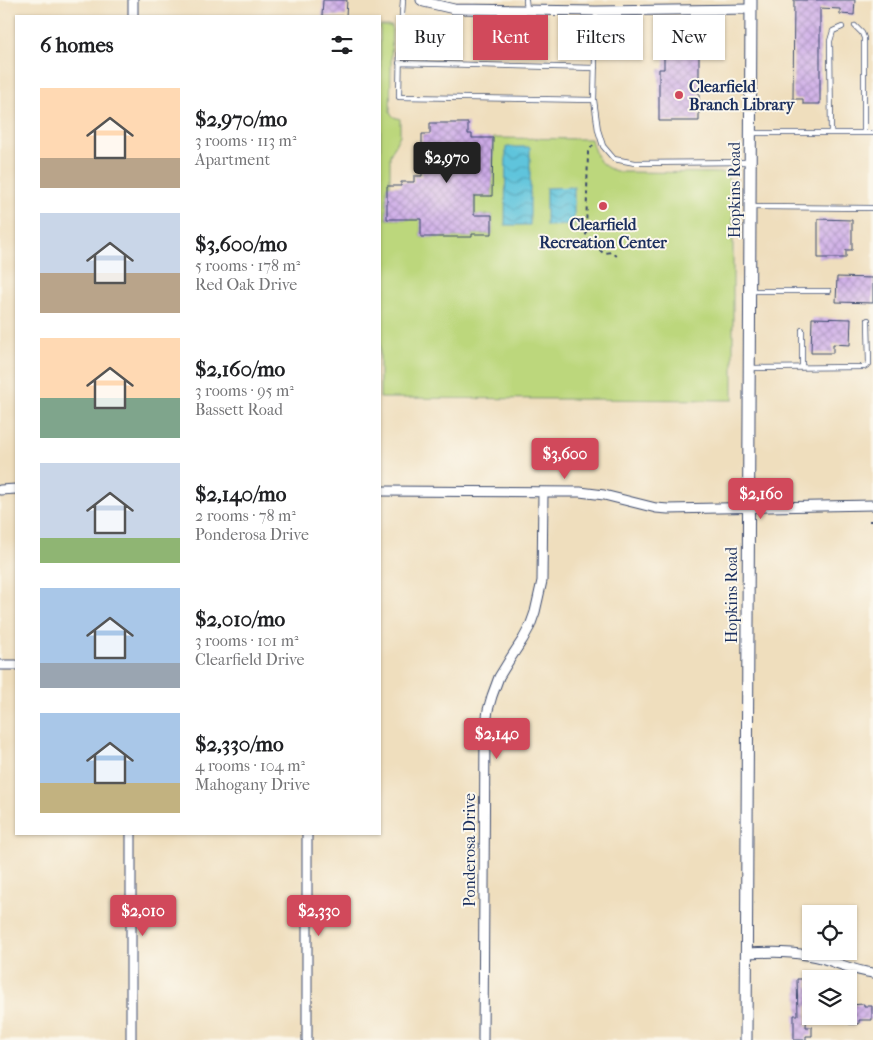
<!DOCTYPE html>
<html lang="en">
<head>
<meta charset="utf-8">
<style>
  :root { --surface:#fff; --page:#f6f6f6; --text:#202124; --muted:#757577; --accent:#d1495b }
  body { margin:0; font-family:"IM FELL French Canon",serif; background:var(--page); color:var(--text); height:100vh; display:flex; flex-direction:column; font-size:19px; white-space:nowrap }
  * { box-sizing:border-box; margin:0 }
  p { font-size:16px; color:var(--muted) }
  .icon { flex:none; width:28px; height:28px; fill:none; stroke:currentColor; stroke-width:2; stroke-linecap:round; stroke-linejoin:round }
  .map { position:relative; flex:1; overflow:hidden }
  .panel { position:absolute; left:15px; top:15px; width:366px; height:820px; display:flex; flex-direction:column; background:var(--surface); border-radius:0px; box-shadow:0 1px 4px #0004 }
  .panel>* { flex:none }
  .top-card { position:absolute; left:396px; top:15px; width:401px; height:45px; display:flex; gap:10px }
  .fabs { position:absolute; left:802px; top:905px; display:grid; gap:10px }
  .fabs a { display:grid; place-items:center; width:55px; height:55px; border-radius:0px; background:var(--surface); box-shadow:0 1px 4px #0004; font-size:25px }
  .price { position:absolute; translate:-50% -42px; padding:0 11px; border-radius:5px; background:var(--accent); color:#fff; font-size:16px; line-height:32px; filter:drop-shadow(0 1px 2px #0008) }
  .price::after { content:''; position:absolute; left:50%; top:30px; width:15px; height:11px; margin-left:-8px; background:inherit; clip-path:polygon(0 0,100% 0,50% 100%) }
  .price.on { background:#222; color:#fff }
  ul { padding:0; list-style:none }
  li { display:flex; align-items:center; gap:15px; height:125px; padding:0 25px }
  li span { display:grid; place-items:center; flex:none; width:140px; height:100px; border-radius:0px; color:#555 }
  li>.icon { margin-inline-start:auto }
  span .icon { width:60px; height:60px; fill:#fffc; stroke-width:1 }
  li b { font-size:21px }
  h2 { display:flex; justify-content:space-between; align-items:center; height:60px; padding:0 25px; font-size:21px }
  .pill { padding:0 18px; border-radius:0px; background:var(--surface); box-shadow:0 1px 4px #0004; font-size:18px; line-height:45px }
  .pill.on { background:var(--accent); color:#fff }
  .map>svg:first-child { display:block }
</style>
</head>
<body>
<div class="map">
<svg width="873" height="1040" viewBox="0 0 873 1040">
  <defs>
    <pattern id="water-waves" width="16" height="10" patternUnits="userSpaceOnUse" patternTransform="scale(1.25)"><rect width="16" height="10" fill="#5fc4dc"/><path d="M0 5q4-4 8 0t8 0" fill="none" stroke="#4ea0b6"/></pattern>
    <pattern id="building-cross-hatch" width="8" height="8" patternUnits="userSpaceOnUse" patternTransform="scale(1.25)"><rect width="8" height="8" fill="#ceace8"/><path d="M0 0l8 8M0 8l8-8" fill="none" stroke="#a68cbf"/></pattern>
  </defs>
  <rect width="100%" height="100%" fill="#fbf7ec"/>
  <filter id="ink" filterUnits="userSpaceOnUse"><feTurbulence type="fractalNoise" baseFrequency=".02" numOctaves="2"/><feDisplacementMap in="SourceGraphic" scale="10" xChannelSelector="R" yChannelSelector="G"/><feConvolveMatrix kernelMatrix="1 2 1 2 8 2 1 2 1" color-interpolation-filters="sRGB"/></filter>
  <filter id="wash" filterUnits="userSpaceOnUse"><feTurbulence type="fractalNoise" baseFrequency=".0096" numOctaves="4" result="noise"/><feDisplacementMap in="SourceGraphic" scale="20" xChannelSelector="R" yChannelSelector="G"/><feGaussianBlur stdDeviation="1.12" result="paint"/><feColorMatrix in="noise" values="0 0 0 0 0 0 0 0 0 0 0 0 0 0 0 0 0 1.4 0 .05"/><feComposite in="paint" operator="in"/></filter>
  <g filter="url(#wash)">
    <rect width="100%" height="100%" fill="#efdebd"/>
    <!-- green -->
    <path fill="#bcd77c" stroke="#6c836d" d="M380,26H392L390,113L394,117L400,119V135L390,155V186H387V219H421V237H472V234H492V215H474V196H492L493,138L591,139C596,158 600,168 621,172L726,173L733,189V400L380,398Z"/>
    <!-- water -->
    <path fill="url(#water-waves)" stroke="#3d7a9d" d="M506,147H530V225H505Z
      M574,187V225L546,226V188Z"/>
    <g id="blocks">
      <!-- building -->
      <path fill="url(#building-cross-hatch)" d="M323,0H347L346,16H322Z
        M794,0H855L854,15L840,14V9L820,8V104H803V99H793Z
        M664,49H699V121H659V69H664Z
        M430,123H468V134H472V138H493L492,196H474V215H492V234H472V237H421V219H387V186H401V182H414V176H422V134H430Z
        M818,219L852,220V250H846V258H818Z
        M837,277L873,278V303L836,302Z
        M812,318L851,319L850,345L833,344V353H811Z
        M797,979H808V987H811V1006H807L806,1027H812V1036H806V1040H794V1015H798Z
        M864,1004V1006H872V1020H859V1024H849V1005Z"/>
    </g>
  </g>
  <g filter="url(#ink)">
    <use href="#blocks" fill-opacity="0" stroke="#3b496c" stroke-width="1"/>
    <g fill="none" stroke-linecap="round" stroke-linejoin="round">
      <defs>
        <path id="service" d="M403,0L400,43L399,97L594,100L596,11
          M526,0L527,10
          M855,26L862,33L864,38V133
          M399,63L595,68
          M594,100L598,130L603,146L614,159L635,163L750,162
          M752,133H873
          M831,133L830,41L833,31L842,27
          M751,207L873,208
          M751,291H829
          M802,330V368
          M750,368L864,367L869,364L868,320"/>
        <path id="minor" d="M421,0L424,2L454,9L596,11L751,9
          M133,16V0
          M0,490L16,489
          M380,491L580,492L604,495L656,508L668,509L873,505
          M0,665H16
          M746,953C770,952 793,951 817,957C836,962 853,971 873,973
          M131,1040V834
          M307,1040V834
          M483,1040L485,731L488,710L492,696L499,677L510,659L523,639L530,626L535,612L542,581L543,492"/>
        <path id="tertiary" d="M746,1040L751,0"/>
      </defs>
      <!-- service casing -->
      <use href="#service" stroke="#3b496c" stroke-width="6"/>
      <!-- minor casing -->
      <use href="#minor" stroke="#3b496c" stroke-width="11"/>
      <!-- tertiary casing -->
      <use href="#tertiary" stroke="#3b496c" stroke-width="13"/>
      <!-- path -->
      <path stroke="#3b496c" stroke-width="2" stroke-dasharray="4 4" stroke-linecap="butt" d="M593,145L588,152L586,236L603,253L612,252L619,258
        M869,521H873"/>
      <!-- service -->
      <use href="#service" stroke="#fff" stroke-width="4.5"/>
      <!-- minor -->
      <use href="#minor" stroke="#fff" stroke-width="9"/>
      <!-- tertiary -->
      <use href="#tertiary" stroke="#fff" stroke-width="11"/>
    </g>
  </g>
  <!-- markers -->
  <g fill="#d1495b" stroke="#fbf7ec" stroke-width="2">
    <circle cx="679" cy="95" r="5"/>
    <circle cx="603" cy="206" r="5"/>
  </g>
  <g text-anchor="middle" dominant-baseline="central" stroke-width="4" stroke-linejoin="round" paint-order="stroke">
    <!-- poi labels -->
    <g font-size="16" font-weight="bold" fill="#1b2f5e" stroke="#fbf7ec" text-anchor="start">
      <text x="689" y="86">Clearfield<tspan x="689" dy="18">Branch Library</tspan></text>
      <text x="603" y="224" text-anchor="middle">Clearfield<tspan x="603" dy="18">Recreation Center</tspan></text>
    </g>
    <!-- street labels -->
    <g font-size="16" fill="#1b2f5e" stroke="#fbf7ec">
      <text transform="translate(734 190) rotate(-90)">Hopkins Road</text>
      <text transform="translate(731 595) rotate(-90)">Hopkins Road</text>
      <text transform="translate(469 850) rotate(-90)">Ponderosa Drive</text>
    </g>
  </g>
</svg>
<div class="fabs">
<a><svg class="icon" aria-label="locate" viewBox="0 0 24 24"><circle cx="12" cy="12" r="6"/><path d="M12 2v4M12 18v4M2 12h4M18 12h4"/></svg></a>
<a><svg class="icon" aria-label="layers" viewBox="0 0 24 24"><path d="M12 4l9 5-9 5-9-5zM3 14l9 5 9-5"/></svg></a>
</div>
<b class="price on" style="left:447px;top:184px">$2,970</b>
<b class="price" style="left:565px;top:480px">$3,600</b>
<b class="price" style="left:761px;top:520px">$2,160</b>
<b class="price" style="left:497px;top:760px">$2,140</b>
<b class="price" style="left:143px;top:937px">$2,010</b>
<b class="price" style="left:319px;top:937px">$2,330</b>
<div class="top-card">
<a class="pill">Buy</a>
<a class="pill on">Rent</a>
<a class="pill">Filters</a>
<a class="pill">New</a>
</div>
<section class="panel">
<h2>6 homes<svg class="icon" aria-label="filters" viewBox="0 0 24 24"><path d="M4 7h16M4 17h16"/><circle cx="9" cy="7" r="2"/><circle cx="15" cy="17" r="2"/></svg></h2>
<ul>
<li><span style="background:linear-gradient(#ffd9b3 70%,#b9a48a 0)"><svg class="icon" aria-label="home" viewBox="0 0 24 24"><path d="M3 11l9-7 9 7M6 9v11h12V9"/></svg></span><div><b>$2,970/mo</b><p>3 rooms · 113 m²</p><p>Apartment</p></div></li>
<li><span style="background:linear-gradient(#c9d6e8 60%,#b9a48a 0)"><svg class="icon" aria-label="home" viewBox="0 0 24 24"><path d="M3 11l9-7 9 7M6 9v11h12V9"/></svg></span><div><b>$3,600/mo</b><p>5 rooms · 178 m²</p><p>Red Oak Drive</p></div></li>
<li><span style="background:linear-gradient(#ffd9b3 60%,#7fa58c 0)"><svg class="icon" aria-label="home" viewBox="0 0 24 24"><path d="M3 11l9-7 9 7M6 9v11h12V9"/></svg></span><div><b>$2,160/mo</b><p>3 rooms · 95 m²</p><p>Bassett Road</p></div></li>
<li><span style="background:linear-gradient(#c9d6e8 75%,#8fb573 0)"><svg class="icon" aria-label="home" viewBox="0 0 24 24"><path d="M3 11l9-7 9 7M6 9v11h12V9"/></svg></span><div><b>$2,140/mo</b><p>2 rooms · 78 m²</p><p>Ponderosa Drive</p></div></li>
<li><span style="background:linear-gradient(#a9c7e8 75%,#9aa5b1 0)"><svg class="icon" aria-label="home" viewBox="0 0 24 24"><path d="M3 11l9-7 9 7M6 9v11h12V9"/></svg></span><div><b>$2,010/mo</b><p>3 rooms · 101 m²</p><p>Clearfield Drive</p></div></li>
<li><span style="background:linear-gradient(#a9c7e8 70%,#c2b280 0)"><svg class="icon" aria-label="home" viewBox="0 0 24 24"><path d="M3 11l9-7 9 7M6 9v11h12V9"/></svg></span><div><b>$2,330/mo</b><p>4 rooms · 104 m²</p><p>Mahogany Drive</p></div></li>
</ul>
</section>
</div>
</body>
</html>
